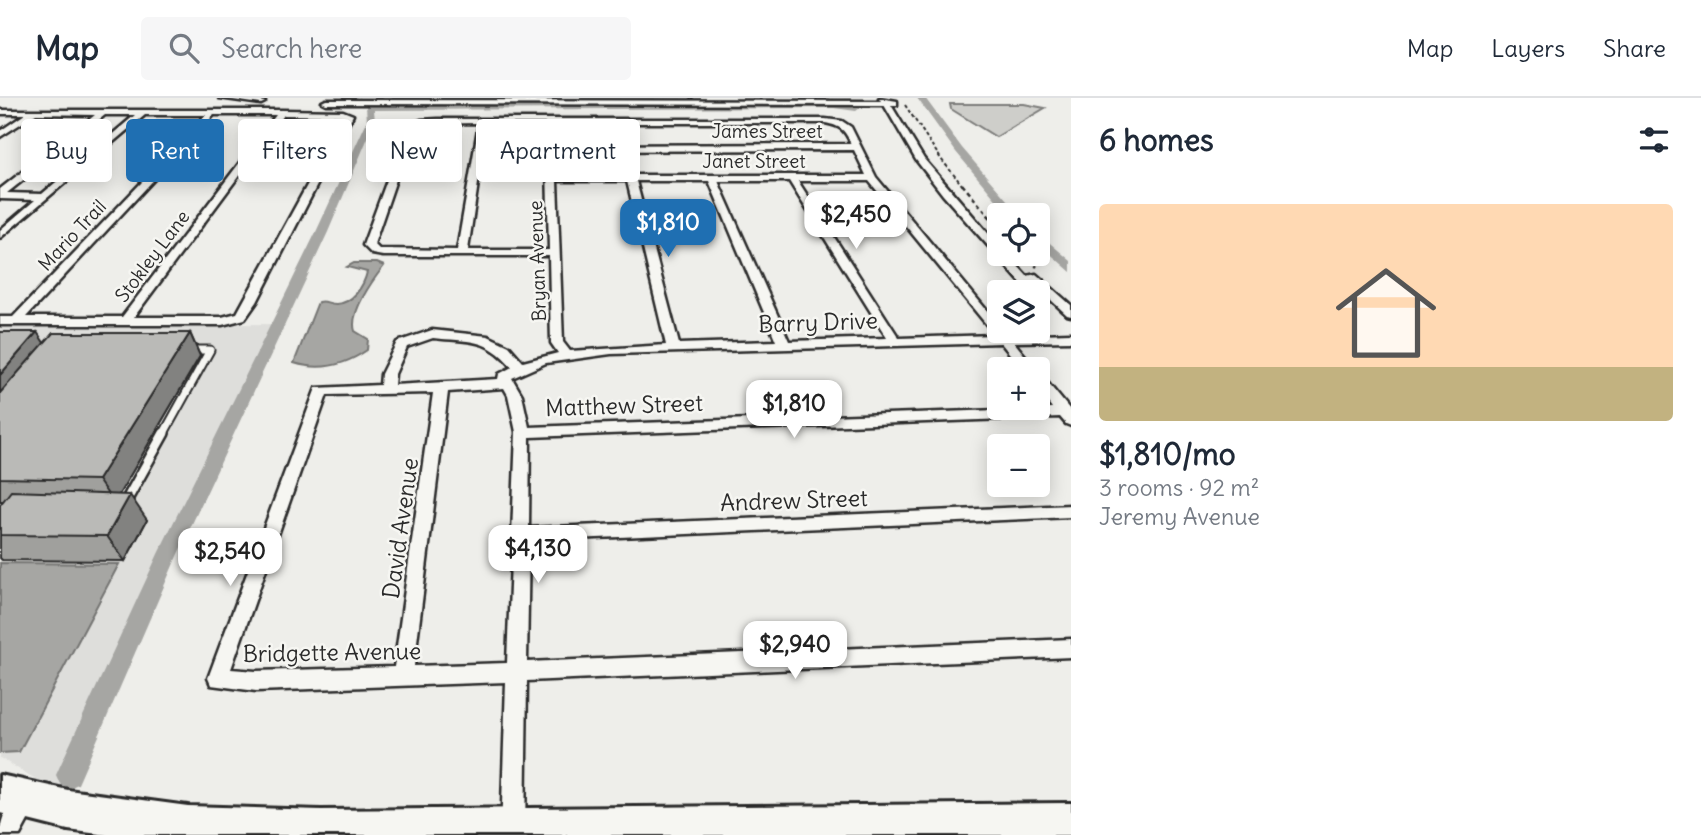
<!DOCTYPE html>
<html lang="en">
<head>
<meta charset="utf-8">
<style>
  :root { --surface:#fff; --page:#f6f6f7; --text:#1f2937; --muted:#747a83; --line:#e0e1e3; --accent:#1f6fb2 }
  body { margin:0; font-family:Delius,sans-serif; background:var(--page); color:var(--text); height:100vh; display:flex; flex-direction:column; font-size:26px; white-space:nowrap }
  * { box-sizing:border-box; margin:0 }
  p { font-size:23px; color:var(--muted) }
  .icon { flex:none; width:38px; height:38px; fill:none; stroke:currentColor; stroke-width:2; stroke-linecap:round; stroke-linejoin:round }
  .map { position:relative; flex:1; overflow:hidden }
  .panel { display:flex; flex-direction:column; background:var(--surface); width:630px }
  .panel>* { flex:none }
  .top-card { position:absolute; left:21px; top:21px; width:665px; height:63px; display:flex; gap:14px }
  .buttons { position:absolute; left:987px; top:105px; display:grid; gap:14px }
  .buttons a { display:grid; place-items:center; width:63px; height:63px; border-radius:7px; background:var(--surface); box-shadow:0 4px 18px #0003; font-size:35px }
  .price { position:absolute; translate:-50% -60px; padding:0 16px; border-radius:14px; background:#fff; color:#222; font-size:23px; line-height:46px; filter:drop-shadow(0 2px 4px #0008) }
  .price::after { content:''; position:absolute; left:50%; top:42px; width:21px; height:16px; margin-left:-10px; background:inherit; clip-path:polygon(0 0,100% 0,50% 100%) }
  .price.active { background:var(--accent); color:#fff }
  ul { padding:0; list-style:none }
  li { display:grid; align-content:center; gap:14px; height:371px; padding:0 28px }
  li span { display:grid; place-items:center; height:217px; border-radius:7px; color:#555 }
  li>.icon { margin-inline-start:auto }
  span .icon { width:126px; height:126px; fill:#fffc; stroke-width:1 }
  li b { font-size:30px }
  h2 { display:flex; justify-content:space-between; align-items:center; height:84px; padding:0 28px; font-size:30px }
  .tag { padding:0 24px; border-radius:7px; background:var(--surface); box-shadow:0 4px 18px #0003; font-size:24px; line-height:63px }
  .tag.active { background:var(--accent); color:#fff }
  header { display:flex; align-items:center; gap:42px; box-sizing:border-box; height:98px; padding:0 35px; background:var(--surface); border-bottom:2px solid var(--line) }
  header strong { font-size:33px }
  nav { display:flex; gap:38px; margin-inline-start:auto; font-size:24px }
  .search { width:490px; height:63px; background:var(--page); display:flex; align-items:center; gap:18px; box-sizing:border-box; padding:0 24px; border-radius:7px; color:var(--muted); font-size:26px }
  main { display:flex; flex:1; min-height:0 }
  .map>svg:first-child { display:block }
</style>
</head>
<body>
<header>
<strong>Map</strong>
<div class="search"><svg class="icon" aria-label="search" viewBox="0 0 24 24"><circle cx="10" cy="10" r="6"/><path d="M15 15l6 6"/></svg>Search here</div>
<nav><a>Map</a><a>Layers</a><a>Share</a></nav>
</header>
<main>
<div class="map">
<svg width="1071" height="737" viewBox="0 0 1071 737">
  <rect width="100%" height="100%" fill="#eeeeea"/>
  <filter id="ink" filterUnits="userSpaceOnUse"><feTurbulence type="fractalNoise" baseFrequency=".0143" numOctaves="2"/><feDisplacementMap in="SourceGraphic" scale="14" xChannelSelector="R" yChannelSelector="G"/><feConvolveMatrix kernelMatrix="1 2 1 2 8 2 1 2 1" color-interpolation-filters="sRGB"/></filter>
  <g filter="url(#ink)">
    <!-- built -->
    <path fill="#dededb" d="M279,226L66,695L56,693L0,660V655L19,654L119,467L0,465V460L14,439H0V228Z"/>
    <!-- green -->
    <path fill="#cececa" stroke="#7c7c7a" stroke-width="2" d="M950,6H1024L1045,10L996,39L951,11Z"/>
    <!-- water -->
    <path fill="#a6a6a3" stroke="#757573" stroke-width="2" d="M354,165H377L384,168C372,183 349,215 355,233L368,241L367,252C344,268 320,273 294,265L318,204C326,202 328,206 336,206C352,206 364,188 367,174L347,169Z
      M0,465L119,466L19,654L0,655Z"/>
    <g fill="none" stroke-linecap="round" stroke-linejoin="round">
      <!-- canal -->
      <path fill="#a6a6a3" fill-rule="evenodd" d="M917,0H925L962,50L1020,117H1009L956,54Z
        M834,4L860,10L856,13L834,10L374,12L375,23L328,134L178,456L78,686L69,690L60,686L56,677L60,668L158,456L316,134L367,23L366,8Z
        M1038,135L1071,163V174L1038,145Z"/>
      <defs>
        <path id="service-far1" d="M163,337L210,252H187"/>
        <path id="service" d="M125,405L164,335"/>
        <path id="minor" d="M219,0H244L265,4L261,6Z
          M879,0L897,3V7H891L924,61L999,148V156H1007L1027,178L1036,176L1071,207V218L1067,217L1035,187L1041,194L1039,196L1029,194L943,97L916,62L884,7L326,6L322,4L326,2L881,3Z
          M0,12H282L343,13L353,17L257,204L245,221L222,227H0V219H13L206,17H145L0,140V132L35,102L0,101V91L95,17L36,16L0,39V33L25,16H0ZM105,17H135L42,96L7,95ZM214,17H276L122,219H26ZM284,17L345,18L237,215L222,219H134Z
          M438,21H825L842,23L851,29L876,79L999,227V233H1004L1008,237L1071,235V243L1014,244L1036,271H1022L1001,245L611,256L546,265L512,280L522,297L529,329L1052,310L1038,291V278L1043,279L1071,313V328L1066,326L1060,319L530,339L529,430L1071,407V419L529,443L527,564L1071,541V559L527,583L525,737H501L506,584L256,593L211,587L208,580L316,290L380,287L381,276L397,244L432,232L488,238L509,248L523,264L558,255L551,245L549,158H383L372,156L363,147L407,28L421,22ZM479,25L457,152L379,151L374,146L414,29L422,26ZM487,25H546L549,152H468ZM554,25H825C841,28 845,32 851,46L555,47ZM854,52L866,77H556L555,53ZM557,83H627L666,247L570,253L563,244ZM636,83H709L776,243L679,246ZM718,83H789L887,240L789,243ZM798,83H869L995,237L899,240ZM433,240C469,244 487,239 512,269L499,276L498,281L394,287L395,276L407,249ZM504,290L508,297L516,334L507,565L414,568L448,294ZM433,295L394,569L256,573L231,571L327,297Z
          M27,690L35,694L39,702L20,737H0C0,720 11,697 27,690Z"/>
        <path id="primary" d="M0,677L68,692L188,708L321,712L1071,705V737H107L68,732L0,715Z"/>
      </defs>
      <!-- service-far1 casing -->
      <use href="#service-far1" stroke="#2b2b2b" stroke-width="11"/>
      <!-- service casing -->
      <use href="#service" stroke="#2b2b2b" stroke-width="14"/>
      <!-- minor casing -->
      <use href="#minor" stroke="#2b2b2b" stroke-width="5"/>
      <!-- primary casing -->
      <use href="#primary" stroke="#2b2b2b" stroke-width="6"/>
      <!-- path-far1 -->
      <path stroke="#2b2b2b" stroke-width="2" stroke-dasharray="3.5 2.5" stroke-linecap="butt" d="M905,7L941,61L963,88"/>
      <!-- path -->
      <path stroke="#2b2b2b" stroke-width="2.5" stroke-dasharray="4.5 3.5" stroke-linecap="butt" d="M962,86L999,130
        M1024,156L1037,169"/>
      <!-- service-far1 -->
      <use href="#service-far1" stroke="#f6f6f2" stroke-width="7"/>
      <!-- service -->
      <use href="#service" stroke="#f6f6f2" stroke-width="9"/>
      <!-- minor -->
      <use href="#minor" fill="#f6f6f2" fill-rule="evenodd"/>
      <!-- primary -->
      <use href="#primary" fill="#f6f6f2" fill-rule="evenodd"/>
    </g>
    <!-- wall -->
    <path fill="#a0a09d" stroke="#2b2b2b" stroke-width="2" d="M0,234L44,245L190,235L200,258L119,396L147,422L125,463L2,462L0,460V407L3,403H0Z"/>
    <!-- shaded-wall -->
    <path fill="#828280" stroke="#2b2b2b" stroke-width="2" d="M37,234L52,257L0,320V277Z
      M190,235L200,258L114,405L98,382Z
      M130,397L147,422L125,463L107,438Z"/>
    <!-- building -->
    <path fill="#babab7" stroke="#2b2b2b" stroke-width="2" d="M0,234H37L0,277Z
      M53,235H190L98,382L0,380V295Z
      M11,393L130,397L107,438L0,437V407Z"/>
  </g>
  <g text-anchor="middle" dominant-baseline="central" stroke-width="5" stroke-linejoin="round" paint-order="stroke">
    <!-- far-street labels -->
    <g font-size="19" fill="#2b2b2b" stroke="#f6f6f2">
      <text x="767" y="33">James Street</text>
      <text x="754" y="63">Janet Street</text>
      <text transform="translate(72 137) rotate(-47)">Mario Trail</text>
      <text transform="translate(152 158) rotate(-53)">Stokley Lane</text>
      <text transform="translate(537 163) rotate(-92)">Bryan Avenue</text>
    </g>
    <!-- street labels -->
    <g font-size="23" fill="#2b2b2b" stroke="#f6f6f2">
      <text transform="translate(818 224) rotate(-2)">Barry Drive</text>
      <text transform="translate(624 307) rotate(-2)">Matthew Street</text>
      <text transform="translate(794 402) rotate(-2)">Andrew Street</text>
      <text transform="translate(400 430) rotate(-82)">David Avenue</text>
      <text transform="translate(332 554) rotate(-1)">Bridgette Avenue</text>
    </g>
  </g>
</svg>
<div class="buttons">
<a><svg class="icon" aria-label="locate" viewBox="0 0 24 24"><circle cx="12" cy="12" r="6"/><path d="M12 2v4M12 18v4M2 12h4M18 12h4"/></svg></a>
<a><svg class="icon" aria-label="layers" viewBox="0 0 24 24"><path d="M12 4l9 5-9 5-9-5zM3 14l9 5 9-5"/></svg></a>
<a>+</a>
<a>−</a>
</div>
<b class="price" style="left:856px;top:153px">$2,450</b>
<b class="price active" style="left:668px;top:161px">$1,810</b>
<b class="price" style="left:794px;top:342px">$1,810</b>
<b class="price" style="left:538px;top:487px">$4,130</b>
<b class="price" style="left:230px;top:490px">$2,540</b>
<b class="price" style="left:795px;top:583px">$2,940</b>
<div class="top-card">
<a class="tag">Buy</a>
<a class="tag active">Rent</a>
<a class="tag">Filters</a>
<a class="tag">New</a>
<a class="tag">Apartment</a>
</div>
</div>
<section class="panel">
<h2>6 homes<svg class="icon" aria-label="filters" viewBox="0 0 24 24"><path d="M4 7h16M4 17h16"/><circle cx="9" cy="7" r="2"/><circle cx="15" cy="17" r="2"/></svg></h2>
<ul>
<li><span style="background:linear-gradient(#ffd9b3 75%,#c2b280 0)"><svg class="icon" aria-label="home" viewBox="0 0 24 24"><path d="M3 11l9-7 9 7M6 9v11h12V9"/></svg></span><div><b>$1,810/mo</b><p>3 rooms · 92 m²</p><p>Jeremy Avenue</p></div></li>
</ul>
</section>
</main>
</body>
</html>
